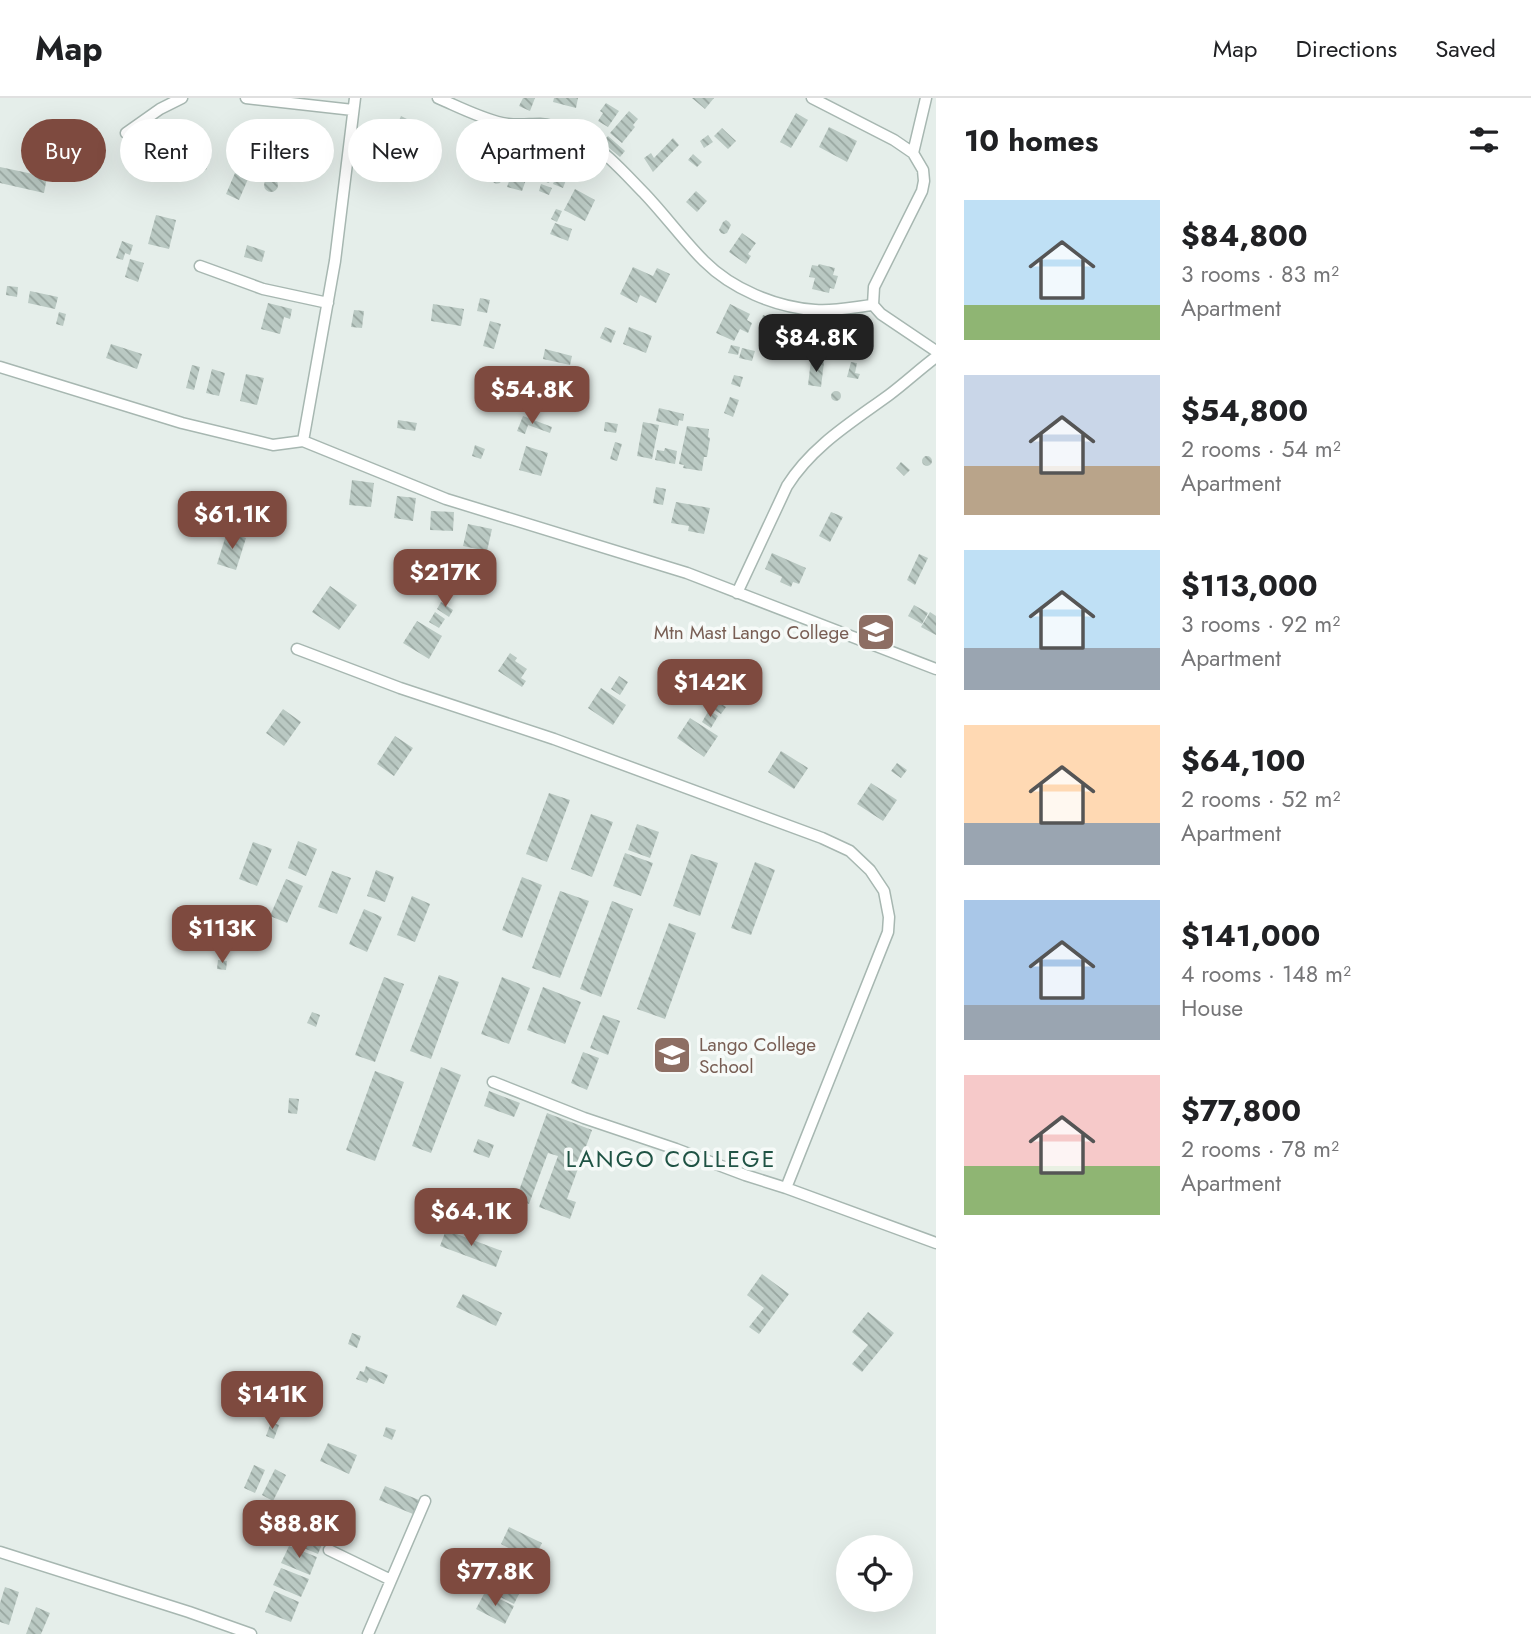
<!DOCTYPE html>
<html lang="en">
<head>
<meta charset="utf-8">
<style>
  :root { --surface:#fff; --page:#f2f2f2; --text:#202124; --muted:#757577; --line:#e0e0e0; --accent:#7e4a3f }
  body { margin:0; font-family:Jost,sans-serif; background:var(--page); color:var(--text); height:100vh; display:flex; flex-direction:column; font-size:26px; white-space:nowrap }
  * { box-sizing:border-box; margin:0 }
  p { font-size:23px; color:var(--muted) }
  .icon { flex:none; width:38px; height:38px; fill:none; stroke:currentColor; stroke-width:2; stroke-linecap:round; stroke-linejoin:round }
  .map { position:relative; flex:1; overflow:hidden }
  .sheet { display:flex; flex-direction:column; background:var(--surface); width:595px }
  .sheet>* { flex:none }
  .banner { position:absolute; left:21px; top:21px; width:665px; height:63px; display:flex; gap:14px }
  .buttons { position:absolute; left:836px; top:1437px; display:grid; gap:14px }
  .buttons a { display:grid; place-items:center; width:77px; height:77px; border-radius:50%; background:var(--surface); box-shadow:0 7px 28px #0002; font-size:35px }
  .price { position:absolute; translate:-50% -60px; padding:0 16px; border-radius:14px; background:var(--accent); color:#fff; font-size:23px; line-height:46px; filter:drop-shadow(0 2px 4px #0008) }
  .price::after { content:''; position:absolute; left:50%; top:42px; width:21px; height:16px; margin-left:-10px; background:inherit; clip-path:polygon(0 0,100% 0,50% 100%) }
  .price.on { background:#222; color:#fff }
  ul { padding:0; list-style:none }
  li { display:flex; align-items:center; gap:21px; height:175px; padding:0 28px }
  li span { display:grid; place-items:center; flex:none; width:196px; height:140px; border-radius:0px; color:#555 }
  li>.icon { margin-inline-start:auto }
  span .icon { width:84px; height:84px; fill:#fffc; stroke-width:1 }
  li b { font-size:30px }
  h2 { display:flex; justify-content:space-between; align-items:center; height:84px; padding:0 28px; font-size:30px }
  .pill { padding:0 24px; border-radius:32px; background:var(--surface); box-shadow:0 7px 28px #0002; font-size:24px; line-height:63px }
  .pill.on { background:var(--accent); color:#fff }
  header { display:flex; align-items:center; gap:42px; box-sizing:border-box; height:98px; padding:0 35px; background:var(--surface); border-bottom:2px solid var(--line) }
  header strong { font-size:33px }
  nav { display:flex; gap:38px; margin-inline-start:auto; font-size:24px }
  main { display:flex; flex:1; min-height:0 }
  .map>svg:first-child { display:block }
</style>
</head>
<body>
<header>
<strong>Map</strong>
<nav><a>Map</a><a>Directions</a><a>Saved</a></nav>
</header>
<main>
<div class="map">
<svg width="936" height="1536" viewBox="0 0 936 1536">
  <defs>
    <pattern id="building-back-hatch" width="6" height="6" patternUnits="userSpaceOnUse" patternTransform="scale(1.75)"><rect width="6" height="6" fill="#bac9c3"/><path d="M-1 5l2 2M0 0l6 6M5-1l2 2" fill="none" stroke="#97a59f"/></pattern>
  </defs>
  <rect width="100%" height="100%" fill="#e5eeea"/>
  <!-- building -->
  <path fill="url(#building-back-hatch)" d="M523,0H535L530,13L519,8Z
    M554,0H578L576,10L553,4Z
    M692,0H714L705,11Z
    M606,5L619,13L608,29L598,23L603,15L600,13Z
    M629,13L638,21L633,27L635,29L622,45L610,35Z
    M796,15L808,22L791,50L780,44Z
    M401,18L413,24L410,31L398,25Z
    M79,26L92,29L91,34L95,35L93,43L90,42L89,46L71,42L73,33L77,34Z
    M829,29L857,43L847,64L819,49Z
    M722,30L736,43L728,51L714,38Z
    M708,37L713,44L704,50L700,43Z
    M608,38L625,53L620,59L602,44Z
    M673,40L679,47L653,74L644,60L651,55L654,60Z
    M236 46a5 5 0 1 1 10 0a5 5 0 1 1-10 0Z
    M201,56L211,60L206,72L196,67Z
    M693,56L702,64L697,69L688,62Z
    M398,58L415,62L412,74L395,70Z
    M549,61L556,63L549,85L541,82Z
    M514,62L535,68L533,78L511,72Z
    M563,62L572,66L563,90L553,86Z
    M0,69L47,79L44,95L0,85Z
    M491.5 80a5.5 5.5 0 1 1 11 0a5.5 5.5 0 1 1-11 0Z
    M235,75L248,81L239,102L226,96Z
    M512,75L527,79L522,93L507,89Z
    M264 87a7 7 0 1 1 14 0a7 7 0 1 1-14 0Z
    M541,86L552,90L549,97L539,93Z
    M575,91L595,102L585,123L564,112Z
    M696,93L707,103L697,114L686,104Z
    M556,111L562,113L557,124L551,121Z
    M156,117L176,122L169,151L148,146Z
    M726,122L729,124L731,127L727,135L724,136L721,135L719,132L723,124Z
    M555,125L572,131L568,143L550,136Z
    M742,135L756,145L748,156L751,158L746,166L729,154Z
    M122,143L133,147L130,157L125,155L123,162L116,160Z
    M247,147L265,153L262,164L244,159Z
    M130,161L144,165L138,184L125,179Z
    M819,166L835,170L833,177L838,178L834,191L830,190L829,195L812,191L815,180L809,179L812,167L818,168Z
    M633,169L653,178L657,170L670,176L656,205L640,197L637,205L620,196Z
    M7,188L18,189L17,199L6,197Z
    M30,193L58,199L55,211L28,205Z
    M480,200L490,202L487,215L477,213Z
    M268,205L292,211L290,221L284,219L280,236L261,231Z
    M433,206L464,211L461,228L431,223Z
    M730,206L750,216L747,222L752,225L748,235L740,231L734,243L716,235Z
    M354,212L364,213L362,230L351,229Z
    M59,214L66,216L63,228L56,226Z
    M763,217L770,219L768,229L760,227Z
    M490,223L501,226L494,251L483,248Z
    M605,229L616,233L611,245L600,240Z
    M629,229L652,238L646,255L623,246Z
    M769,230L779,232L774,252L764,249Z
    M111,246L142,256L137,271L106,260Z
    M731,247L740,249L738,257L728,255Z
    M824,248L832,249L829,260L822,258Z
    M742,250L755,253L752,263L739,260Z
    M545,251L572,258L570,267L543,261Z
    M811,262L824,264L821,289L808,287Z
    M851,264L857,265L855,275L860,276L858,281L847,279Z
    M192,267L200,269L194,292L186,290Z
    M212,271L225,275L219,298L206,295Z
    M246,276L264,280L257,307L240,303Z
    M503,276L516,281L507,301L495,296Z
    M734,277L743,279L740,289L731,286Z
    M831 298a5 5 0 1 1 10 0a5 5 0 1 1-10 0Z
    M730,299L739,302L733,319L724,315Z
    M659,310L684,316L683,323L679,322L678,328L656,323Z
    M523,318L552,329L550,335L528,327L525,336L517,333Z
    M398,322L417,325L415,333L397,330Z
    M605,324L618,326L616,335L604,333Z
    M643,324L659,327L652,361L637,358Z
    M687,328L709,331L708,339L710,340L707,359H704L702,373L683,370L684,367L679,366Z
    M615,344L622,346L617,363L610,361Z
    M475,347L485,351L481,361L472,358Z
    M526,348L548,355L541,378L519,372Z
    M665,350L677,353L675,366L655,362L657,352L664,353Z
    M922 363a5 5 0 1 1 10 0a5 5 0 1 1-10 0Z
    M901,364L910,372L904,378L896,370Z
    M352,382L374,385L371,409L349,407Z
    M656,389L666,391L663,407L653,405Z
    M397,398L416,400L413,423L394,420Z
    M676,404L710,410L704,436L688,433L689,428L671,425Z
    M431,413L454,414L453,433L430,432Z
    M831,414L843,419L830,444L819,438Z
    M468,426L492,431L487,453L463,448Z
    M227,434L246,440L236,472L217,466Z
    M772,455L806,470L799,486L793,484L791,489L780,484L782,479L765,471Z
    M919,456L928,460L915,487L907,482Z
    M330,488L357,507L339,532L312,514Z
    M441,504L453,512L449,519L437,511Z
    M914,507L928,515L922,526L908,518Z
    M435,514L445,521L439,530L429,524Z
    M930,514L936,518V537L921,529Z
    M417,523L442,538L429,561L403,545Z
    M510,555L517,560L515,563L527,571L521,580L526,583L522,589L498,573Z
    M619,578L628,584L620,597L611,591Z
    M601,590L626,607L613,627L588,610Z
    M715,602L726,609L721,616L710,609Z
    M283,611L301,624L284,648L266,635Z
    M709,612L718,618L711,630L702,624Z
    M690,620L718,638L704,659L677,640Z
    M395,638L413,650L394,678L377,666Z
    M781,653L808,670L794,691L768,674Z
    M897,665L907,672L901,680L891,673Z
    M871,685L897,702L883,723L857,706Z
    M549,695L570,702L547,764L526,756Z
    M591,716L613,724L592,779L571,771Z
    M637,726L659,734L650,760L628,752Z
    M298,743L317,751L306,778L288,770Z
    M253,744L272,751L257,788L239,781Z
    M625,755L653,765L641,798L613,788Z
    M691,756L718,765L700,818L673,808Z
    M755,764L775,772L751,837L731,830Z
    M376,772L394,779L385,804L367,798Z
    M332,773L351,780L337,816L318,809Z
    M522,779L542,787L522,840L502,832Z
    M286,781L303,788L287,825L270,818Z
    M560,793L589,803L560,880L532,870Z
    M412,798L430,806L415,844L397,837Z
    M612,803L633,811L601,899L580,891Z
    M364,811L382,819L367,854L349,846Z
    M669,825L696,835L665,921L637,911Z
    M218,862L227,863L226,872L217,871Z
    M439,877L459,884L431,961L410,953Z
    M384,879L404,886L375,964L355,957Z
    M502,879L530,890L509,946L481,936Z
    M543,889L581,904L565,946L527,932Z
    M312,914L320,917L316,929L307,925Z
    M603,917L620,923L608,957L590,950Z
    M583,954L599,960L587,992L571,985Z
    M441,969L461,977L431,1055L412,1048Z
    M375,973L404,984L375,1063L346,1052Z
    M489,993L520,1005L514,1019L484,1008Z
    M289,1000L299,1001L297,1016L288,1015Z
    M547,1015L592,1032L567,1101L576,1104L570,1121L539,1109L558,1058L548,1055L529,1106L516,1101Z
    M478,1041L494,1047L489,1060L473,1054Z
    M446,1132L502,1153L496,1169L440,1148Z
    M762,1176L789,1196L759,1236L749,1229L764,1210L747,1197Z
    M463,1196L502,1215L496,1228L456,1209Z
    M868,1214L894,1235L862,1274L852,1266L868,1247L852,1234Z
    M352,1235L361,1238L357,1250L348,1246Z
    M366,1268L388,1277L384,1286L369,1280L367,1285L356,1281L360,1273L364,1274Z
    M271,1324L279,1327L274,1341L266,1338Z
    M386,1329L396,1332L392,1342L383,1338Z
    M328,1345L357,1357L349,1376L320,1363Z
    M254,1367L265,1372L255,1395L244,1390Z
    M275,1371L286,1377L273,1403L262,1397Z
    M385,1388L419,1402L413,1416L379,1402Z
    M296,1427L325,1439L318,1456L289,1444Z
    M509,1429L542,1445L533,1463L501,1446Z
    M289,1448L317,1459L310,1477L281,1465Z
    M503,1451L532,1466L524,1483L494,1468Z
    M281,1470L309,1481L301,1499L273,1487Z
    M494,1474L523,1488L514,1506L485,1491Z
    M5,1489L19,1494L9,1527L0,1524V1505Z
    M274,1493L299,1504L291,1524L265,1514Z
    M485,1494L514,1508L505,1526L476,1511Z
    M36,1509L50,1515L41,1536H26Z"/>
  <g fill="none" stroke-linecap="round" stroke-linejoin="round">
    <defs>
      <path id="street" d="M246,0L353,12
        M438,0C459,9 480,20 502,25C514,28 528,26 540,26C559,27 578,38 594,48C609,57 631,82 644,95C665,117 683,142 704,163C732,191 775,209 815,212C833,214 854,209 873,207L881,216L936,253
        M812,0L894,42L913,55L923,72L924,83L922,93L874,189L873,207
        M126,35L160,11L182,0
        M913,55L926,0
        M200,168L263,191L328,205
        M0,269L182,325L273,347L303,343L446,401L687,475L936,571
        M303,343L335,163L355,0
        M737,495L787,388C812,348 852,324 889,297C905,285 920,271 936,259
        M297,551L400,590L554,641L822,740L850,753L870,772L884,793L889,819L888,834L786,1090
        M493,984L584,1020L676,1051L745,1077L786,1090L936,1145
        M329,1452L391,1482
        M0,1454L189,1514L251,1536
        M368,1536L425,1403"/>
    </defs>
    <!-- street casing -->
    <use href="#street" stroke="#a7b7b1" stroke-width="13"/>
    <!-- street -->
    <use href="#street" stroke="#fff" stroke-width="10"/>
  </g>
  <!-- icons -->
  <defs>
    <symbol id="school-square" viewBox="-11 -11 22 22"><rect x="-9" y="-9" width="18" height="18" rx="4" fill="#8d6e63" stroke="#f6faf8"/><path d="M0-5L7-2L0 1L-7-2ZM-4 1L0 2.5L4 1V4Q0 6-4 4Z" fill="#fff"/></symbol>
  </defs>
  <g fill-rule="evenodd">
    <use href="#school-square" x="854" y="512" width="44" height="44"/>
    <use href="#school-square" x="650" y="935" width="44" height="44"/>
  </g>
  <g text-anchor="middle" dominant-baseline="central" stroke-width="7" stroke-linejoin="round" paint-order="stroke">
    <!-- education labels -->
    <g font-size="19" fill="#785e54" stroke="#f6faf8" text-anchor="end">
      <text x="849" y="534">Mtn Mast Lango College</text>
      <text x="699" y="946" text-anchor="start">Lango College<tspan x="699" dy="22">School</tspan></text>
    </g>
    <!-- quarter labels -->
    <g font-size="23" letter-spacing="2" fill="#1f5344" stroke="#f6faf8">
      <text x="671" y="1061">LANGO COLLEGE</text>
    </g>
  </g>
</svg>
<div class="buttons">
<a><svg class="icon" aria-label="locate" viewBox="0 0 24 24"><circle cx="12" cy="12" r="6"/><path d="M12 2v4M12 18v4M2 12h4M18 12h4"/></svg></a>
</div>
<b class="price on" style="left:816px;top:276px">$84.8K</b>
<b class="price" style="left:532px;top:328px">$54.8K</b>
<b class="price" style="left:232px;top:453px">$61.1K</b>
<b class="price" style="left:445px;top:511px">$217K</b>
<b class="price" style="left:710px;top:621px">$142K</b>
<b class="price" style="left:222px;top:867px">$113K</b>
<b class="price" style="left:471px;top:1150px">$64.1K</b>
<b class="price" style="left:272px;top:1333px">$141K</b>
<b class="price" style="left:299px;top:1462px">$88.8K</b>
<b class="price" style="left:495px;top:1510px">$77.8K</b>
<div class="banner">
<a class="pill on">Buy</a>
<a class="pill">Rent</a>
<a class="pill">Filters</a>
<a class="pill">New</a>
<a class="pill">Apartment</a>
</div>
</div>
<section class="sheet">
<h2>10 homes<svg class="icon" aria-label="filters" viewBox="0 0 24 24"><path d="M4 7h16M4 17h16"/><circle cx="9" cy="7" r="2"/><circle cx="15" cy="17" r="2"/></svg></h2>
<ul>
<li><span style="background:linear-gradient(#bfe0f5 75%,#8fb573 0)"><svg class="icon" aria-label="home" viewBox="0 0 24 24"><path d="M3 11l9-7 9 7M6 9v11h12V9"/></svg></span><div><b>$84,800</b><p>3 rooms · 83 m²</p><p>Apartment</p></div></li>
<li><span style="background:linear-gradient(#c9d6e8 65%,#b9a48a 0)"><svg class="icon" aria-label="home" viewBox="0 0 24 24"><path d="M3 11l9-7 9 7M6 9v11h12V9"/></svg></span><div><b>$54,800</b><p>2 rooms · 54 m²</p><p>Apartment</p></div></li>
<li><span style="background:linear-gradient(#bfe0f5 70%,#9aa5b1 0)"><svg class="icon" aria-label="home" viewBox="0 0 24 24"><path d="M3 11l9-7 9 7M6 9v11h12V9"/></svg></span><div><b>$113,000</b><p>3 rooms · 92 m²</p><p>Apartment</p></div></li>
<li><span style="background:linear-gradient(#ffd9b3 70%,#9aa5b1 0)"><svg class="icon" aria-label="home" viewBox="0 0 24 24"><path d="M3 11l9-7 9 7M6 9v11h12V9"/></svg></span><div><b>$64,100</b><p>2 rooms · 52 m²</p><p>Apartment</p></div></li>
<li><span style="background:linear-gradient(#a9c7e8 75%,#9aa5b1 0)"><svg class="icon" aria-label="home" viewBox="0 0 24 24"><path d="M3 11l9-7 9 7M6 9v11h12V9"/></svg></span><div><b>$141,000</b><p>4 rooms · 148 m²</p><p>House</p></div></li>
<li><span style="background:linear-gradient(#f6c9c9 65%,#8fb573 0)"><svg class="icon" aria-label="home" viewBox="0 0 24 24"><path d="M3 11l9-7 9 7M6 9v11h12V9"/></svg></span><div><b>$77,800</b><p>2 rooms · 78 m²</p><p>Apartment</p></div></li>
</ul>
</section>
</main>
</body>
</html>
